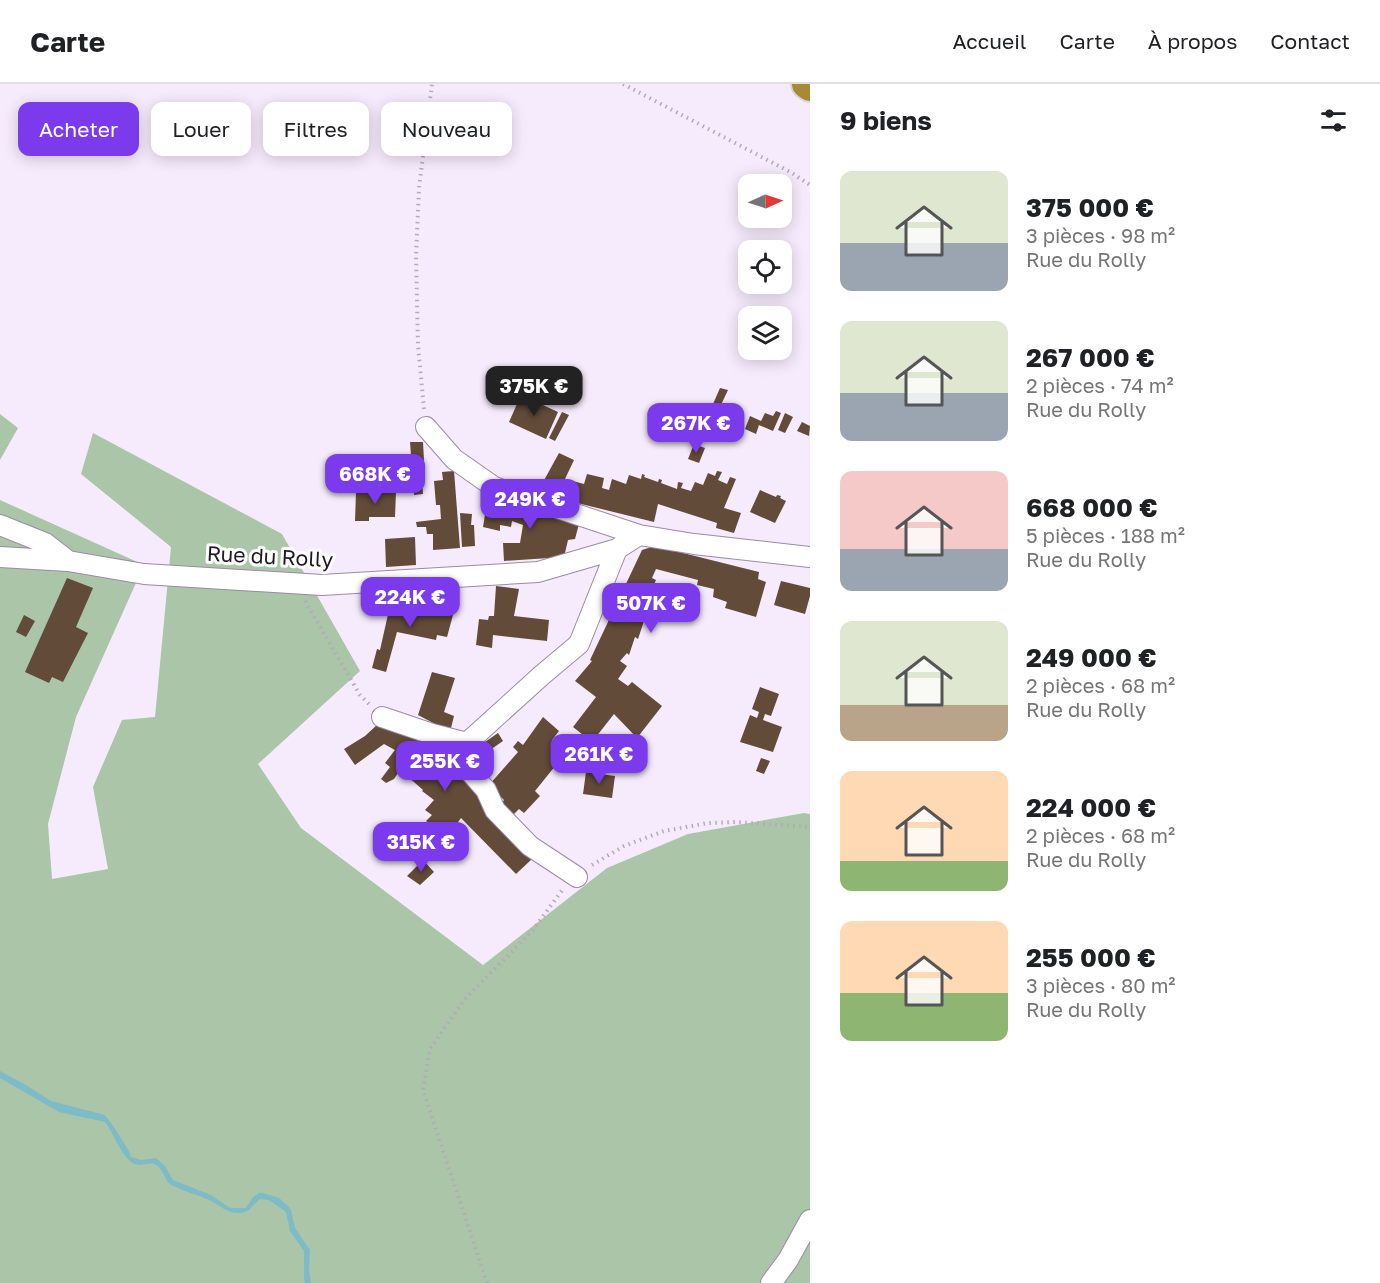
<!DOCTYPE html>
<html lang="fr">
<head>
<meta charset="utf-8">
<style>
  :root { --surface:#fff; --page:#f6f6f6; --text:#202124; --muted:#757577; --line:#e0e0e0; --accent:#7c3aed }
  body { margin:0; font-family:"Golos Text",sans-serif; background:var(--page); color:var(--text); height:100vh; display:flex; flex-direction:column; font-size:22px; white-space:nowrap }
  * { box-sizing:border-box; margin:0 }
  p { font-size:20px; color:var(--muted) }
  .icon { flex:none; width:33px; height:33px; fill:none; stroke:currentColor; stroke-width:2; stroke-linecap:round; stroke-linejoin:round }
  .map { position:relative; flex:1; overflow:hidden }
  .drawer { display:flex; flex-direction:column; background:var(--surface); width:570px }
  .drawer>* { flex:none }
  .hud { position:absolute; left:18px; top:18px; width:570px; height:54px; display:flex; gap:12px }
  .needle { width:39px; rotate:87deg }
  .tools { position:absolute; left:738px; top:90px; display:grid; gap:12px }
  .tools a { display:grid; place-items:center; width:54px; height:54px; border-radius:12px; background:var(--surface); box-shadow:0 3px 15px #0003; font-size:30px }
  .price { position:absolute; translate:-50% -51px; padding:0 14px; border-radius:12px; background:var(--accent); color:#fff; font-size:20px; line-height:39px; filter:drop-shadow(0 2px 3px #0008) }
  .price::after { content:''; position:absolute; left:50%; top:36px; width:18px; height:14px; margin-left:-9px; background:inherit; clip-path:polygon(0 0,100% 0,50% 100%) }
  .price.on { background:#222; color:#fff }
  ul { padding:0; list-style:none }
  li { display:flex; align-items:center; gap:18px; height:150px; padding:0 30px }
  li span { display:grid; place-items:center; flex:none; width:168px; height:120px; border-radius:12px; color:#555 }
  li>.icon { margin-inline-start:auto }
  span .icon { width:72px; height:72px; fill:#fffc; stroke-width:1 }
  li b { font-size:26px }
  h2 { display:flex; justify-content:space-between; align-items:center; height:72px; padding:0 30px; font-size:26px }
  .pill { padding:0 21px; border-radius:12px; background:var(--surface); box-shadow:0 3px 15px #0003; font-size:21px; line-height:54px }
  .pill.on { background:var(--accent); color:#fff }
  header { display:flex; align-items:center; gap:36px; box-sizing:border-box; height:84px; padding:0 30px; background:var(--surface); border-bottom:2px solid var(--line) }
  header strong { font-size:28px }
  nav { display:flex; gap:33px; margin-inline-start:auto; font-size:21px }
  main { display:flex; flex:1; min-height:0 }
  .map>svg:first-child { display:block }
</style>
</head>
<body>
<header>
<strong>Carte</strong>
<nav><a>Accueil</a><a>Carte</a><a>À propos</a><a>Contact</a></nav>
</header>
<main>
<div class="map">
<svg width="810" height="1199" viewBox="0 0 810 1199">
  <rect width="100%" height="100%" fill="#f6ebfc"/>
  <!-- green -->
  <path fill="#abc5a9" d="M0,330L18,344L0,376Z
    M93,349L282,450L360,587L258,680L301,744L483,881L607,784L688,750L804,729L810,730V1199H0V416L144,481L76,633L48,740L52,795L108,785L93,703L122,636L155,633L171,463L81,390Z"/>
  <!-- water -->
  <path fill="#7dbcc6" d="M0,987L26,1001L51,1017L105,1031L114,1043L129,1067L131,1073L141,1076L156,1074L165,1082L173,1096L211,1111L230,1124H246L253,1113L259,1109H263L279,1114L288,1122L291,1126L295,1144L310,1166L309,1186L311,1199H305L304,1195V1167L290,1147L286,1128L269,1116L260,1115C251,1122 251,1129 238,1129C226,1129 218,1120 209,1116C197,1110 181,1107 170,1100C164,1095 163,1085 156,1081C148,1076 140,1086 130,1077C119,1067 114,1050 105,1038L59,1028L0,994Z"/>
  <!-- building -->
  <path fill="#624b38" d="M720,304L728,306L720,323L713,320Z
    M521,311L558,328L546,355L509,338Z
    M776,327L781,329L773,347L759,341L756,350L745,345L750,332L761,337L765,329L773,332Z
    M562,328L569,331L555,357L549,354Z
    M785,329L793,333L785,349L778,346Z
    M802,338L810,342L809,352L797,347Z
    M410,358H423L424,376L421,379L423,410L414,411Z
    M694,360L705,364L699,379L688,375Z
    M559,369L574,376L565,395L584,400L587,390L604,394L602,404L609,406L612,395L626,400L629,391L641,395L642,390L645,391L644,393L658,398L659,395L662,396L661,399L677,405L678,398L683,399L681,404L691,407L695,398L703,401L708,389L715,392L717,387L722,388L718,396L727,400L730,393L736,395L724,424L741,429L734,449L716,444L717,439L658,420L654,438L537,409Z
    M454,387L460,464L433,466V450H427L426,443H417L416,438L441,435L440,421H436L434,397L443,396L442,388Z
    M489,406L505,415L506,417L579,440L575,455L568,456L564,473L504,477L503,459H520L523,441L512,437L511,443L500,441V447L483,443Z
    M760,406L776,413L777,411L781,412L780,414L786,417L775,439L750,428Z
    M356,408H396L395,433H369V437H355Z
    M460,429L472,430L471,441H474L475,462L462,463Z
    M415,453L416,481L386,483L385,455Z
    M655,462L759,488L758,495L766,498L756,533L725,524L727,518L713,513L714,505L697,501L698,496L656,485L652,494L656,496L645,520L646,521L643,540L638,555L635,553L629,571L627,569L620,577L627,582L618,595L628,602L632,598L662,622L637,654L614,630L592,658L573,643L596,613L575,597L592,577L590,576L642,466Z
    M67,494L93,504L76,543L88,549L63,598L52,593L49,599L25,588Z
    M781,497L810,504V512L805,530L774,521Z
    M496,502L519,505L514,532L549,536L547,557L493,551L492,564L476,561L479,535L488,536L489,532H494Z
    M391,517L453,531L447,553L437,551L436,556L397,548L386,588L372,584L377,565L380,566Z
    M24,531L35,537L26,553L16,548Z
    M432,588L455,594L444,628L454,632L451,644L437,641L418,631Z
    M760,603L779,610L771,632L765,630L763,636L782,643L773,668L740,658L750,631L757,634L759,628L752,625Z
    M543,633L559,647L552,656L559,662L560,676L535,707L540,712L524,729L519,725L511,733L499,722L504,716L489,701L518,668L513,663L518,657L523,661Z
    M378,640L410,647L431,664L430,666L450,683L452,681L484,705L533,774L516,790L461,734L447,753L426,737L432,731L425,726L434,716L422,707L423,706L414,698L405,691L402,693L398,689L394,695L386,699L381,695L390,683L385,679L395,666L384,660L355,681L344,665L365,652Z
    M498,649L503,657L490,666L485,658Z
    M761,674L770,677L764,690L756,687Z
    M586,688L615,692L612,714L583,710Z
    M423,776L434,788L420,801L407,792Z"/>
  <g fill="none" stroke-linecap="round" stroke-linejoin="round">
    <defs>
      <path id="minor" d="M426,343L454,375L494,403L639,451
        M0,441L45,459L68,477L144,490L322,501L538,488L617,465L639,451L694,460L810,473
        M0,473L68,477
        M382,633L432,650L467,659L542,591L579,560L617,465
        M467,659L472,690L486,706L495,726L530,762L577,793
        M771,1199L788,1176L810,1136"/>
      <path id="highway" d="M806,0L810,3"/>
    </defs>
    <!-- minor casing -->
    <use href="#minor" stroke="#9b8ba5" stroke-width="22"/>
    <!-- highway casing -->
    <use href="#highway" stroke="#d7d6d7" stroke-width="32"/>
    <!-- path -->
    <path stroke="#b3aab9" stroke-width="4" stroke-dasharray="1.5 4.5" stroke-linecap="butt" d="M623,0L792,89L810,101
      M424,325L418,261L416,172L419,104L432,0
      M305,517L360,611L369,620
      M592,781L624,762L664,747L708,739L735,738L810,743
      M487,1199L423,1006L430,965L464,916L533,846L563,805"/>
    <!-- minor -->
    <use href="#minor" stroke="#fff" stroke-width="20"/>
    <!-- highway -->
    <use href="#highway" stroke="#a78a36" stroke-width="28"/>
  </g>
  <g text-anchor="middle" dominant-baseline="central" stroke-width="6" stroke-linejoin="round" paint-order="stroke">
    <!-- street labels -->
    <g font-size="21" fill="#1f1923" stroke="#fdfdfd">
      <text transform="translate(270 472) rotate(3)">Rue du Rolly</text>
    </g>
  </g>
</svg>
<div class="tools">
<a><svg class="needle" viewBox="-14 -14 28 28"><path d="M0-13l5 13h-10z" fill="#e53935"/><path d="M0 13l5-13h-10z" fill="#757577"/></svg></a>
<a><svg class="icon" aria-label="locate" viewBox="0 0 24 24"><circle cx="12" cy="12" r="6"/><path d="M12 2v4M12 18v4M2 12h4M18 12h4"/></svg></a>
<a><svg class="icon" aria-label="layers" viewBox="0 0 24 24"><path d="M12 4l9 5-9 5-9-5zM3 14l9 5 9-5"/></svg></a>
</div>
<b class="price on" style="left:534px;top:333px">375K €</b>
<b class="price" style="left:696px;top:370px">267K €</b>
<b class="price" style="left:375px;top:421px">668K €</b>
<b class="price" style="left:530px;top:446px">249K €</b>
<b class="price" style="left:410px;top:544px">224K €</b>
<b class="price" style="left:651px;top:550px">507K €</b>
<b class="price" style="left:599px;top:701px">261K €</b>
<b class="price" style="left:445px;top:708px">255K €</b>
<b class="price" style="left:421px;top:789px">315K €</b>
<div class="hud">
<a class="pill on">Acheter</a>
<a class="pill">Louer</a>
<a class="pill">Filtres</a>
<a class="pill">Nouveau</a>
</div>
</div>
<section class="drawer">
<h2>9 biens<svg class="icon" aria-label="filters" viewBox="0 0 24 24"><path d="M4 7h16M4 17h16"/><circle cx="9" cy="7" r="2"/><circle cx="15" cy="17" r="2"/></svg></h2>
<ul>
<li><span style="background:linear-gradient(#dfe7d0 60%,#9aa5b1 0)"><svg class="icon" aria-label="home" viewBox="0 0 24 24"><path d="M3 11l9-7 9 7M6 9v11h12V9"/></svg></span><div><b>375 000 €</b><p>3 pièces · 98 m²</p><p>Rue du Rolly</p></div></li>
<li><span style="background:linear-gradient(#dfe7d0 60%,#9aa5b1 0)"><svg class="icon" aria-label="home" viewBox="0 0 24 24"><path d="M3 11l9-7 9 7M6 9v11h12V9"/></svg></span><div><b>267 000 €</b><p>2 pièces · 74 m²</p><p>Rue du Rolly</p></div></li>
<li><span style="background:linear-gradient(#f6c9c9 65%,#9aa5b1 0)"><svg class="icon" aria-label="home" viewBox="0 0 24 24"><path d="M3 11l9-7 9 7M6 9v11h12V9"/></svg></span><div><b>668 000 €</b><p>5 pièces · 188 m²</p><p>Rue du Rolly</p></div></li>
<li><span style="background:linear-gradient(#dfe7d0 70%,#b9a48a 0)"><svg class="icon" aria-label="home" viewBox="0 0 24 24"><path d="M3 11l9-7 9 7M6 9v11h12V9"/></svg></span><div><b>249 000 €</b><p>2 pièces · 68 m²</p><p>Rue du Rolly</p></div></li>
<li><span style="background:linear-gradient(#ffd9b3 75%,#8fb573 0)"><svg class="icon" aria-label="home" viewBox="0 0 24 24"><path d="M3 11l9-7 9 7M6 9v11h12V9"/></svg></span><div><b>224 000 €</b><p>2 pièces · 68 m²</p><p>Rue du Rolly</p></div></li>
<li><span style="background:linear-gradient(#ffd9b3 60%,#8fb573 0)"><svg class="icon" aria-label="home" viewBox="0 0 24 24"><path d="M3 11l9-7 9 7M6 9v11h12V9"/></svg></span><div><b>255 000 €</b><p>3 pièces · 80 m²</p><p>Rue du Rolly</p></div></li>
</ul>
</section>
</main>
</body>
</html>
